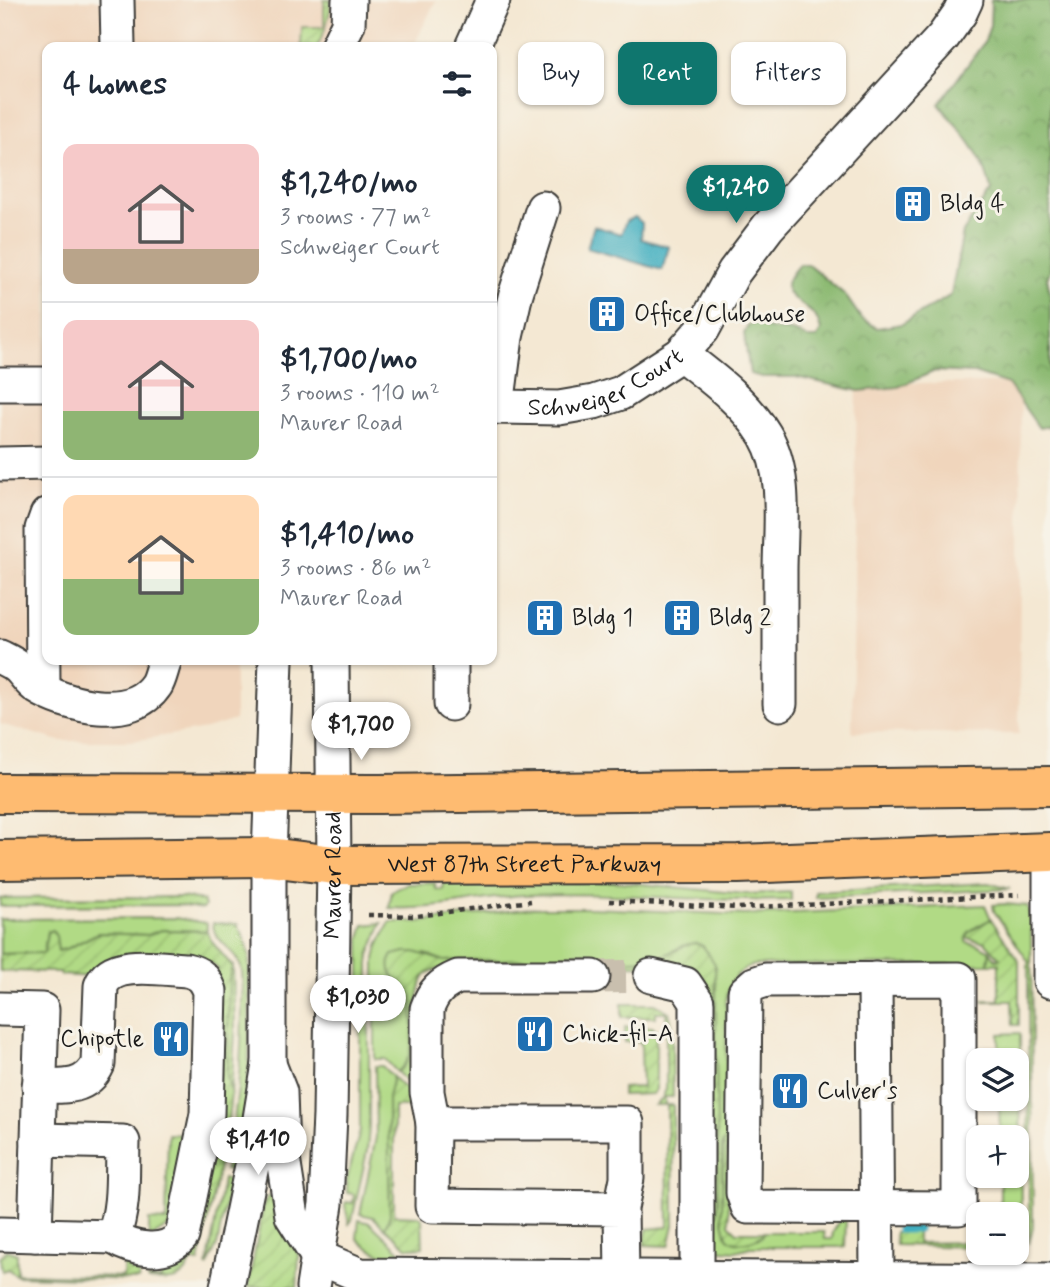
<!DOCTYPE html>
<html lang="en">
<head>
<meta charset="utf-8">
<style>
  :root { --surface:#fff; --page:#f2f2f3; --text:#1f2937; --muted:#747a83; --line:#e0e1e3; --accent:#0f766e }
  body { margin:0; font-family:Mynerve,sans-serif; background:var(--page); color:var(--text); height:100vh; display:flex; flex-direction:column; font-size:26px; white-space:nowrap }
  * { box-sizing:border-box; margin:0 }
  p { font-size:23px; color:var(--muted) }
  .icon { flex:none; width:38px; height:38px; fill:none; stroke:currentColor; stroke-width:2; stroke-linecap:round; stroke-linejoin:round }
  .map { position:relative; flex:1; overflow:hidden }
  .drawer { position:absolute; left:42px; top:42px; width:455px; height:623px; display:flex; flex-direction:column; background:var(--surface); border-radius:14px; box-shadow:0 2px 5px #0004 }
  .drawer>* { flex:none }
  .hud { position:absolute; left:518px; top:42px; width:427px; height:63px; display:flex; gap:14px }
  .controls { position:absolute; left:966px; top:1048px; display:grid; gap:14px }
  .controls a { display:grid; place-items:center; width:63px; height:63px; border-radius:14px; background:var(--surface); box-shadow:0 2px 5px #0004; font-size:35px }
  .price { position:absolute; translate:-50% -60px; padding:0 16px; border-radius:24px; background:#fff; color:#222; font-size:23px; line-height:46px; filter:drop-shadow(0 2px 4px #0008) }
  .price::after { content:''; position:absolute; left:50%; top:42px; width:21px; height:16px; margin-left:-10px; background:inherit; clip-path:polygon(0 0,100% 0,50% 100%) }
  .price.selected { background:var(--accent); color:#fff }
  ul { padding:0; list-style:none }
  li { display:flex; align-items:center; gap:21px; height:175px; padding:0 21px }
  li+li { border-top:2px solid var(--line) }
  li span { display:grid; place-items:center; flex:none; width:196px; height:140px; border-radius:14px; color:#555 }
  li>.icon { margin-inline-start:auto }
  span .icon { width:84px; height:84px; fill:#fffc; stroke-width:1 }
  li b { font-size:30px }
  h2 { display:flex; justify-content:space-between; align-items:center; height:84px; padding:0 21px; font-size:30px }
  .pill { padding:0 24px; border-radius:14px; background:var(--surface); box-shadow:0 2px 5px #0004; font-size:24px; line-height:63px }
  .pill.selected { background:var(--accent); color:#fff }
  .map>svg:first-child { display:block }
</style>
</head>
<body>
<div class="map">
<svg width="1050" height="1287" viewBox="0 0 1050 1287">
  <defs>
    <pattern id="forest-crowns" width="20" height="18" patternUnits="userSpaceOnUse" patternTransform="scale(1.75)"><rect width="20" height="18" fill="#8cba72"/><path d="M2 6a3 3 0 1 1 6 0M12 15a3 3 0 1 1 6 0" fill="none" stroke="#789f62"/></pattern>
    <pattern id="garden-furrows" width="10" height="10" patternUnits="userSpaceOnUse" patternTransform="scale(1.75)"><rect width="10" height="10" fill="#b1da85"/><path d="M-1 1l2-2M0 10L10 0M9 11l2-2" fill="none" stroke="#98ba72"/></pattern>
  </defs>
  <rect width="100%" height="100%" fill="#f7f3e8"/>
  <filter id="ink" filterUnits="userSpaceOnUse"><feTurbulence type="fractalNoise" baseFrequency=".0143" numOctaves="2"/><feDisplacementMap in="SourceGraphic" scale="14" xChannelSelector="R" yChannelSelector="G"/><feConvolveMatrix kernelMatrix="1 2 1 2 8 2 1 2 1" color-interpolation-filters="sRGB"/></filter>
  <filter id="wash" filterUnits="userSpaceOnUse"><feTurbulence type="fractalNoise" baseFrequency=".00686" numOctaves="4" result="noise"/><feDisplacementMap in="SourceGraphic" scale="28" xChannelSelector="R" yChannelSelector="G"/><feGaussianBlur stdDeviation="1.57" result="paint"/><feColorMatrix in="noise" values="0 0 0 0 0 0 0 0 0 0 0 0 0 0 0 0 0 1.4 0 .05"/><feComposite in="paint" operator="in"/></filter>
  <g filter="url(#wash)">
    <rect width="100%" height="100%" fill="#f4e8d3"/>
    <!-- built -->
    <path fill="#f0d5bc" d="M0,0H436L413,47H47V660H235V720L206,729L132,741H60L0,724Z
      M857,383H1021L1019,734L852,732Z"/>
    <!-- grass -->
    <path fill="#b1da85" stroke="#667b50" stroke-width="2" d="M610,881L746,894L791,892V900C702,903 612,891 523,895C478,898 434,911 389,908L392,891L408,884L435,883L436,889L443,890L444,883Z
      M988,883L1010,889L816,898V892Z
      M182,897L203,901L205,906L203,909L177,905L0,906V898Z
      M1005,904L1027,906L1031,921L1033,1227L1029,1244L1028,961L994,911L993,905Z
      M985,905L991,919C981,925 966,929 966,942L979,945L990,951L988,964L754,965C735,972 728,983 726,1002L727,1142L722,1144V1217L727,1237C741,1243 749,1243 762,1236L764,1232H824L825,1239H832L833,1232L840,1221L846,1220L845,1247H750L736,1251L714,1249L709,1218L717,1215L718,1209L715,1094L716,984L699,944C680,941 670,958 652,959C638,960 621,961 608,958C589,953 572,949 554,959L444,961L425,954L393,979L409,989L412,997C412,1021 419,1057 397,1072L385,1059H375V959L378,946L390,922H418L532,908H592L745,915Z
      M175,918L207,923V931L162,930L148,935L98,933L69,948L58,951L47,932L44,953L0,954V919Z
      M213,923L237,924L244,938L249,955C249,1024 254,1105 231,1171L225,1170C237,1115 242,1060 242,1004C242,992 244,978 241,967C236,949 212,942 213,923Z
      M382,923L369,955V1126L367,1151L352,1220L349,1224L345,1205L346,1202L353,1203L354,1194L347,1193V1179L360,1131V939L364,925Z
      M233,967L235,1032L231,1094L227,1076L229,984L230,972Z
      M1020,1033L1021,1241L1017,1245V1214H1000V1176H1017V1138L1000,1137L999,1099H1017V1060H999V1034Z
      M375,1066H382L393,1077L388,1098L390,1215L385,1228L373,1217L360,1214L376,1137Z
      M168,1134L194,1135L177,1221L149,1239V1220L166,1221Z
      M223,1179L229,1180V1187L217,1245L207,1267Z
      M359,1220L370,1223L404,1255L425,1256C401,1263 374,1257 357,1238Z"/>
    <!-- forest -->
    <path fill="url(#forest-crowns)" stroke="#546b47" stroke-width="2" d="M991,0H1050V270L1047,279L1050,293V426L1039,428L1008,384L974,373L935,371L898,387L859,391L796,377H762L750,374L744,334L748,325L756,323C777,335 790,325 807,338H817L821,330C819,325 818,319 814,315C798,298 770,294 800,264L809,265L845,295L861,318L877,328L902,324L951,295L963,232L991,191C985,156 961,131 939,104L985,41L990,25Z"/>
    <!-- garden -->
    <path fill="url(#garden-furrows)" stroke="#667b50" stroke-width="2" d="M324,0H331C330,18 325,31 317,47H301L302,27H324Z
      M991,919L1019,961V1025H1013L1012,1001H974L999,1000V964H988L990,951L996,960L1000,958L985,942L966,938L969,932Z
      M52,930L56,936L58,951L69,948L98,933L148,935L162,930L207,931L212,942L233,967L230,972L229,984L227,1075L231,1094L227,1128L199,1262L192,1261C182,1284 170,1281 148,1280L147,1278L161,1279V1264L174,1256L214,973L218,969L212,963L208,967L94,977L61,975L60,972L0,971V954L44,953L47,932Z
      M695,943L703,946L715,964L718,1209L715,1218H709L708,984C698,968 681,966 664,965L458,966C447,967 435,968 426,975C412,988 418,1058 417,1079L406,1081L397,1072C419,1057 412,1021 412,997C405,980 386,981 390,961L393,955L405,952H415L444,961L554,959C572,949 589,953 608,958C622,961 639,960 653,959C668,957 679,945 695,943Z
      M622,1004H655L669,1012L672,1025L673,1097H665V1105H655L662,1099L666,1089V1012H656V1017H622Z
      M625,1027H652L656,1030V1089L653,1094L622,1095V1088L642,1087L641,1042H625Z
      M393,1077L403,1087L418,1090L413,1107H394V1215L418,1216L422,1219L423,1247L408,1248L385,1228L390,1215L388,1098Z
      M667,1105H673L674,1225L669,1246L644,1245L647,1229L668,1227Z
      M723,1142H727L729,1224L737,1232H764L762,1236C751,1242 737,1247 727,1237L722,1217Z
      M268,1196H276L299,1255L297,1287H248L264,1203Z
      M895,1232H917V1243L976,1242L977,1247L896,1245Z
      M7,1250L17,1254V1274L123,1277L124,1259L131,1258L130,1271H136L135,1259L141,1262V1270H154V1272H140L138,1280L17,1276L8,1269L2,1271L0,1257Z"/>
    <!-- water -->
    <path fill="#41aec0" stroke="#2e656e" stroke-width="2" d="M635,217L642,223L641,239L669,247L662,270L587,248L594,226L621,234L626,221Z"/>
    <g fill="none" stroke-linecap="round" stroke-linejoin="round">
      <!-- stream -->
      <path stroke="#41aec0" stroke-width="9" d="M900,1229H917"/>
    </g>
  </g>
  <g filter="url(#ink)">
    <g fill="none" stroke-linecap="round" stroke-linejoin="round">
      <!-- minor-tunnel -->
      <path stroke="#c9bfae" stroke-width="33" stroke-dasharray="33 17" stroke-linecap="butt" d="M593,977L651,976"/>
      <defs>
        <g id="minor">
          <path d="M117,0L118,47"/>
          <path d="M337,47L348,24L349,0"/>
          <path d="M472,47L493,0"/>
          <path d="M681,354C712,378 745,402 765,435C788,474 780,528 780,571C780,615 780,660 780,704"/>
          <path d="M0,384H47"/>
          <path id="s1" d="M492,407L559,408L594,402L621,393L681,354L703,329L734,272L768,227L943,37L960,13L966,0"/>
          <path d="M497,407L506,337L516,293L543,208"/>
          <path d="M0,464L47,463"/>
          <path d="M0,657C6,660 13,663 19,668C25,674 30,683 37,687C67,706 132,722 156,685C160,679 162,667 165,660"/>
          <path d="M451,660V704"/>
          <path d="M43,690L42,529L47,515"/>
          <path d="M1050,858V981"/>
          <path d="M651,976L685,984L697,1002V1278"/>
          <path d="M875,979L877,1278"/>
          <path d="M959,979V1208L748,1207L743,1193L745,992L754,984L766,980Z"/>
          <path d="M0,1009L42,1010L35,1235"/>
          <path d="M269,1064L280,1092L282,1152L292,1216L318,1257L360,1275L1050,1280"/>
          <path d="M39,1086C63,1087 87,1089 98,1064L101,986C111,958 163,969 186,970C200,973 205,978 210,991L207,1114L182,1236C165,1256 133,1250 113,1237"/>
          <path d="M433,1123L427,1092V1009C433,992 441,984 458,977H593"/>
          <path d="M621,1208L432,1206L433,1123H627V1178L621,1208L622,1278"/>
          <path d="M0,1234L113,1237C125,1207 122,1174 123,1142L38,1140"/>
          <path d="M227,1287L253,1161L269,1064V857L276,660"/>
          <path id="s2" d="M313,1287L326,1204L330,1115L334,865L332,660"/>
        </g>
        <g id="major">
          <path d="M0,793L379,794L1050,786"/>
          <path id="s3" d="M0,860L269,857L334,865L738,864L1050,852"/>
        </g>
      </defs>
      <!-- minor casing -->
      <use href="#minor" stroke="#3c3b37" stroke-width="37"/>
      <!-- major casing -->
      <use href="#major" stroke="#3c3b37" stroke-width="42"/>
      <!-- path -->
      <path stroke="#3c3b37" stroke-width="4.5" stroke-dasharray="5 5" stroke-linecap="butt" d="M609,901L737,908L1019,895
        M368,915L417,916L531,901"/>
      <!-- minor -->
      <use href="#minor" stroke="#fff" stroke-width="33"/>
      <!-- major -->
      <use href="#major" stroke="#febb71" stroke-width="38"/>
    </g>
  </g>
  <!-- icons -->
  <defs>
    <symbol id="building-square" viewBox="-11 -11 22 22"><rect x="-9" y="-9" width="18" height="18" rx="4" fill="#1f6fb2" stroke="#f7f3e8"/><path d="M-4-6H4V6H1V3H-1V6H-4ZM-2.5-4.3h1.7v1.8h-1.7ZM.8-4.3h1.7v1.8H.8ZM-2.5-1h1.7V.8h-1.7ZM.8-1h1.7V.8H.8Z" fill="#fff"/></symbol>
    <symbol id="restaurant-square" viewBox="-11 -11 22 22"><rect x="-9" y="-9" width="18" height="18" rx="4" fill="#1f6fb2" stroke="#f7f3e8"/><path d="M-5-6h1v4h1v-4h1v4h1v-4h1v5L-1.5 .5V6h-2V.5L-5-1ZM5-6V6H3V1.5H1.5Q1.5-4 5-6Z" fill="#fff"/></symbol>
  </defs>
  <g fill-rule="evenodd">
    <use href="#building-square" x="891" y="182" width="44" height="44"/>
    <use href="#building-square" x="585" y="292" width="44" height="44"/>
    <use href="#building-square" x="523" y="596" width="44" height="44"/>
    <use href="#building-square" x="660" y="596" width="44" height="44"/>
    <use href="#restaurant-square" x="513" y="1012" width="44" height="44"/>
    <use href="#restaurant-square" x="149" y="1017" width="44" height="44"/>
    <use href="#restaurant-square" x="768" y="1069" width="44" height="44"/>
  </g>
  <g text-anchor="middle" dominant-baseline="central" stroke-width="6" stroke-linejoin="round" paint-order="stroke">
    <!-- poi labels -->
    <g font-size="24" fill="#1c1c1c" stroke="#f7f3e8" text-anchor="start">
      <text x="940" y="204">Bldg 4</text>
      <text x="634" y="314">Office/Clubhouse</text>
      <text x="572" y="618">Bldg 1</text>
      <text x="709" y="618">Bldg 2</text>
      <text x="562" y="1034">Chick-fil-A</text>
      <text x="144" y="1039" text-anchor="end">Chipotle</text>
      <text x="817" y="1091">Culver's</text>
    </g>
    <!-- street labels -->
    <g font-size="24" fill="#1c1c1c" stroke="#f7f3e8">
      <text stroke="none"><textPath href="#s1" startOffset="119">Schweiger Court</textPath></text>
      <text stroke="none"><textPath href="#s3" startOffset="525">West 87th Street Parkway</textPath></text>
      <text stroke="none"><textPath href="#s2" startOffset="413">Maurer Road</textPath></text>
    </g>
  </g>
</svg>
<div class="controls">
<a><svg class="icon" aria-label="layers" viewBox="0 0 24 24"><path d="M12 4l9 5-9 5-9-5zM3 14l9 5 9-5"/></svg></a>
<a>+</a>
<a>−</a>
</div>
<b class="price selected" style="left:736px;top:225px">$1,240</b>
<b class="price" style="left:361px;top:762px">$1,700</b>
<b class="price" style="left:358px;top:1035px">$1,030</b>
<b class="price" style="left:258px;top:1177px">$1,410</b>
<div class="hud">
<a class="pill">Buy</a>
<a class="pill selected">Rent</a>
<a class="pill">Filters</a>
</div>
<section class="drawer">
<h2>4 homes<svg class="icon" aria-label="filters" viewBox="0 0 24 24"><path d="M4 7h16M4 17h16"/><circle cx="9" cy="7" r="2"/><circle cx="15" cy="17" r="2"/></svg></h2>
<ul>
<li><span style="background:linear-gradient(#f6c9c9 75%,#b9a48a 0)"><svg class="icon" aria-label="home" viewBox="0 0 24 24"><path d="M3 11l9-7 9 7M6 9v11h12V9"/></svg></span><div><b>$1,240/mo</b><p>3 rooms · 77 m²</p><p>Schweiger Court</p></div></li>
<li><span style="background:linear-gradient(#f6c9c9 65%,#8fb573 0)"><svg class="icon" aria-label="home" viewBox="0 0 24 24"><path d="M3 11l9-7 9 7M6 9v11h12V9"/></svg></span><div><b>$1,700/mo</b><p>3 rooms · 110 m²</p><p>Maurer Road</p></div></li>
<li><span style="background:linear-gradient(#ffd9b3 60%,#8fb573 0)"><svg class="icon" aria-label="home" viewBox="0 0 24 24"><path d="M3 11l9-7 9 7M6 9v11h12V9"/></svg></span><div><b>$1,410/mo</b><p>3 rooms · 86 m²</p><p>Maurer Road</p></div></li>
</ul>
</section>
</div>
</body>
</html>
